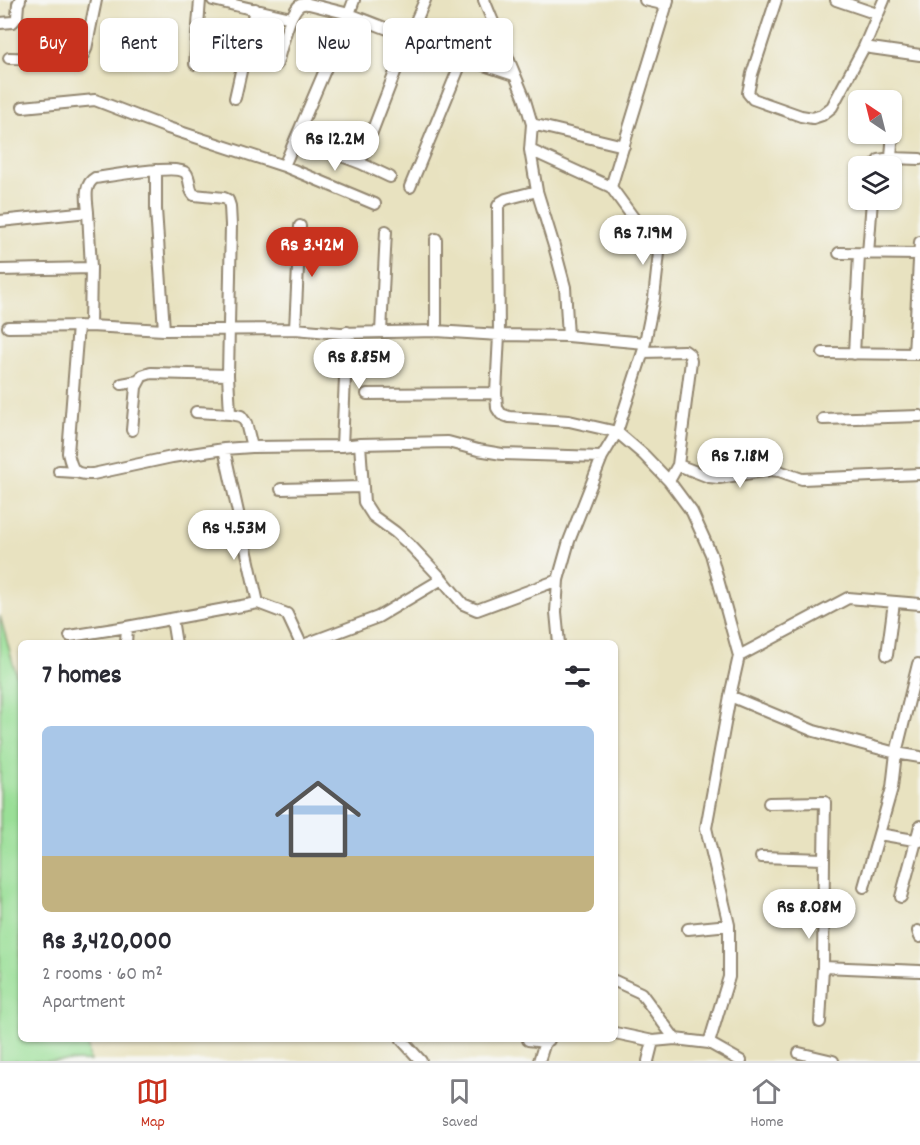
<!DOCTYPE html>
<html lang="en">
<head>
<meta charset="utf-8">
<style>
  :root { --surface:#fff; --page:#f7f7f7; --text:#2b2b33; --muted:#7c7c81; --line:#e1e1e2; --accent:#c8321e }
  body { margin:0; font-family:Dekko,sans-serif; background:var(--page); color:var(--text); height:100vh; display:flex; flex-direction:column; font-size:22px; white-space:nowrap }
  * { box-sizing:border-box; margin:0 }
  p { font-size:20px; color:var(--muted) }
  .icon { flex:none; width:33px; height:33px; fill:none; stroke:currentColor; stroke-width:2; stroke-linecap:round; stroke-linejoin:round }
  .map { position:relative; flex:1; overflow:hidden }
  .side { position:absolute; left:18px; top:640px; width:600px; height:402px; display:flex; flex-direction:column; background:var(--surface); border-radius:9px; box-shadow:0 2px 4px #0004 }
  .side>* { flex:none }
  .hud { position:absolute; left:18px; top:18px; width:600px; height:54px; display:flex; gap:12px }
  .needle { width:39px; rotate:325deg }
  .fabs { position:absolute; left:848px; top:90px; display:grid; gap:12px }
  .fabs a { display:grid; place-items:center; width:54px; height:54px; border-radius:9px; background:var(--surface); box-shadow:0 2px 4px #0004; font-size:30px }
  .price { position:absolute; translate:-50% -51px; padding:0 14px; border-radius:21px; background:#fff; color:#222; font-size:20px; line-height:39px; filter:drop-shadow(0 2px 3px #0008) }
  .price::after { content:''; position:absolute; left:50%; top:36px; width:18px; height:14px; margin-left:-9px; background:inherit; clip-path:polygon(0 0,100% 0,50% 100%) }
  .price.on { background:var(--accent); color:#fff }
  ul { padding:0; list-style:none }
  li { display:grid; align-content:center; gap:12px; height:318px; padding:0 24px }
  li span { display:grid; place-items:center; height:186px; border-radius:9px; color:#555 }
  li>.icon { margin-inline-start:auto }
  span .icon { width:108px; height:108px; fill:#fffc; stroke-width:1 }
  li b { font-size:26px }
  h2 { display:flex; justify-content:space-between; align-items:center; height:72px; padding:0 24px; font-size:26px }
  .tag { padding:0 21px; border-radius:9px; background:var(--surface); box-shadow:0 2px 4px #0004; font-size:21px; line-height:54px }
  .tag.on { background:var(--accent); color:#fff }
  .menu { display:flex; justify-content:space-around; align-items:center; height:84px; border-top:2px solid var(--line); background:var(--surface); font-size:16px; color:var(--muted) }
  .menu a { display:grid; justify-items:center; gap:3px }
  .menu .on { color:var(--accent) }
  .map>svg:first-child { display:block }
</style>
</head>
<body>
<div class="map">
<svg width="920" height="1061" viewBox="0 0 920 1061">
  <rect width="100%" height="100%" fill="#f6f6f2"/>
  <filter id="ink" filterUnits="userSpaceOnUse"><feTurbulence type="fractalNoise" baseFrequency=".0167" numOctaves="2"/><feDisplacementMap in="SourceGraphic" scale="12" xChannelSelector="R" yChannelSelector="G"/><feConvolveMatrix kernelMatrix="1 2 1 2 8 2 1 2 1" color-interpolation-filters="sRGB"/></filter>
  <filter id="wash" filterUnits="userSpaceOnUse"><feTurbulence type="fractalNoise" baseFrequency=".008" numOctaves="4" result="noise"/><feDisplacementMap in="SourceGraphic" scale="24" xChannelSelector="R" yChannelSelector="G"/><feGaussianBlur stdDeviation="1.35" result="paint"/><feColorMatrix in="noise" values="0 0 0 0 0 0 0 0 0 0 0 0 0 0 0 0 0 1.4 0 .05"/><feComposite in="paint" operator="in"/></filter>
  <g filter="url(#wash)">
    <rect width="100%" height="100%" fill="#e8e2c0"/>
    <!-- green -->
    <path fill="#9adf97" stroke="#6a845a" stroke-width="1.5" d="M0,616L21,692V1040H87L90,1061H0Z"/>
  </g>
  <g filter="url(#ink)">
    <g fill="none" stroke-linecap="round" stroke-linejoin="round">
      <defs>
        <path id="street" d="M213,0L291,18
          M484,0L524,97L532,124L530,150L537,191L554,246L565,287L568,336
          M645,0L667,5
          M776,0L752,74L748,93L753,99L801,116L813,118L822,115L832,107L864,47L884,0
          M836,0L877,14
          M0,23L13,22L17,17L18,4L20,0
          M864,47L920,55
          M9,58L73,60C81,59 83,56 86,49L96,0
          M195,64L200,0
          M277,64C280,52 290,11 300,5C304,3 305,4 309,4L349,14L354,0
          M235,98L255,9
          M23,107L95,100L168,128L284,166L375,204
          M532,124L624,146
          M326,150L360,163L390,177
          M530,150L611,187L659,253L654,298L643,352L617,432L602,457L569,541L558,580L556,612L559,644
          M891,158L894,116
          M360,163L404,49L425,0
          M284,166L349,14L463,58L514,75
          M874,166L879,160L891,158L920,159
          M156,170V209L164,330L295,329L340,333L436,331L499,335L568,336L645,343
          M410,187L463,58
          M611,187L668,0
          M537,191L506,199L501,202L498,206L499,335L496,393L497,408L501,414L509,417L569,421L617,432L644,455L669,481L692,512L711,554L739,656L848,598L920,604
          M88,212C87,200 83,185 95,178C110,176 177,164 186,173C191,179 188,189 194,195L224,198L228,200L230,206L231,225L228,375L230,414
          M0,221L88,212L91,268L90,326L8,327
          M436,239V331
          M839,253L920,254
          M868,254L872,200
          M0,270L91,268
          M78,326L68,453C72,471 74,475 93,474L172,457L224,449L252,447L342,446L360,444L448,442L478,450L502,454L602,457
          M90,326L164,330
          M295,329L300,226
          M381,332L386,231
          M643,352L685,351L689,354L691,361L678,465L669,481
          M823,353L919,354
          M854,354L859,254
          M914,354L920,242
          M122,384L138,381
          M367,394L496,393
          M196,412L230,414L241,416L246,423L252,447
          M823,419L920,416
          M132,430L136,387L142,376L151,373L228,375
          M360,444L364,502L373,516L395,532L412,547L442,579L463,604L477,610L558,580
          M342,446L347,332
          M224,449L258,603L287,614L301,644
          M678,465L709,477L719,478L770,470L779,471L802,479L920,474
          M59,471L75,472
          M281,489L362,487
          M172,619L176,644
          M70,636L127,627L258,603
          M126,644L127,627
          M306,644L378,617L442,579
          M887,655L894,602
          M730,696L814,731L896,753L920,757
          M879,834L920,841
          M761,857L824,859L825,802L769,803
          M864,887L892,788L896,753L918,664
          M901,897L920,826
          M688,929L729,925
          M918,931L920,937
          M823,967L920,971
          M615,981L641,993L675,1039
          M820,1022L823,967L824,859
          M615,1033L653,1041L675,1039L709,1043L741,1061
          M402,1040L421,1061
          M528,1040L545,1042
          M709,1043L729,977V925L706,828L730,696L739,656
          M799,1053L833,1061
          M539,1061L545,1042L549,1040
          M648,1061L653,1041"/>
      </defs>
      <!-- street casing -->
      <use href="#street" stroke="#92866f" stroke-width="14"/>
      <!-- street -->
      <use href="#street" stroke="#fff" stroke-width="10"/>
    </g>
  </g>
</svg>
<div class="fabs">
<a><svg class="needle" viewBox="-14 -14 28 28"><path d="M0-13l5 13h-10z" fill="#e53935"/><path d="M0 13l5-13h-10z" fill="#7c7c81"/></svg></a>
<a><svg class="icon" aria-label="layers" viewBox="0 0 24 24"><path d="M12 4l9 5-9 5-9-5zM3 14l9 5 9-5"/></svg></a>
</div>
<b class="price" style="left:335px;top:172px">Rs 12.2M</b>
<b class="price" style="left:643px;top:266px">Rs 7.19M</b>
<b class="price on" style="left:312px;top:278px">Rs 3.42M</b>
<b class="price" style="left:359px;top:390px">Rs 8.85M</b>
<b class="price" style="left:740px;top:489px">Rs 7.18M</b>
<b class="price" style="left:234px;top:561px">Rs 4.53M</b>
<b class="price" style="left:809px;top:940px">Rs 8.08M</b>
<div class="hud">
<a class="tag on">Buy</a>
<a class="tag">Rent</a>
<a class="tag">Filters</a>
<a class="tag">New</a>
<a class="tag">Apartment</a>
</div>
<section class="side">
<h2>7 homes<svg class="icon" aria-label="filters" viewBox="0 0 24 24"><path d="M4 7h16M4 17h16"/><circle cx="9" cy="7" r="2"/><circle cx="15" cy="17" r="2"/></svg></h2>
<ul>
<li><span style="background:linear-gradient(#a9c7e8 70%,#c2b280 0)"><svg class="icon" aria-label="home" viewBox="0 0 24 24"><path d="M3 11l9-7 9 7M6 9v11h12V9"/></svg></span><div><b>Rs 3,420,000</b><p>2 rooms · 60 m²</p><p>Apartment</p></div></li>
</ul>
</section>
</div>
<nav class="menu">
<a class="on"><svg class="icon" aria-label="map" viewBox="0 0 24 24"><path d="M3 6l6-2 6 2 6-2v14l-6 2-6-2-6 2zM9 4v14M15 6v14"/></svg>Map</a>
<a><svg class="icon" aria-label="saved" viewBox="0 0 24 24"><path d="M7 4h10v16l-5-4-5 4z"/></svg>Saved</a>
<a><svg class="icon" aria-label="home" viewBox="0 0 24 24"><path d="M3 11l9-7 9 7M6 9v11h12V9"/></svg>Home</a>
</nav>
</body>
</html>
